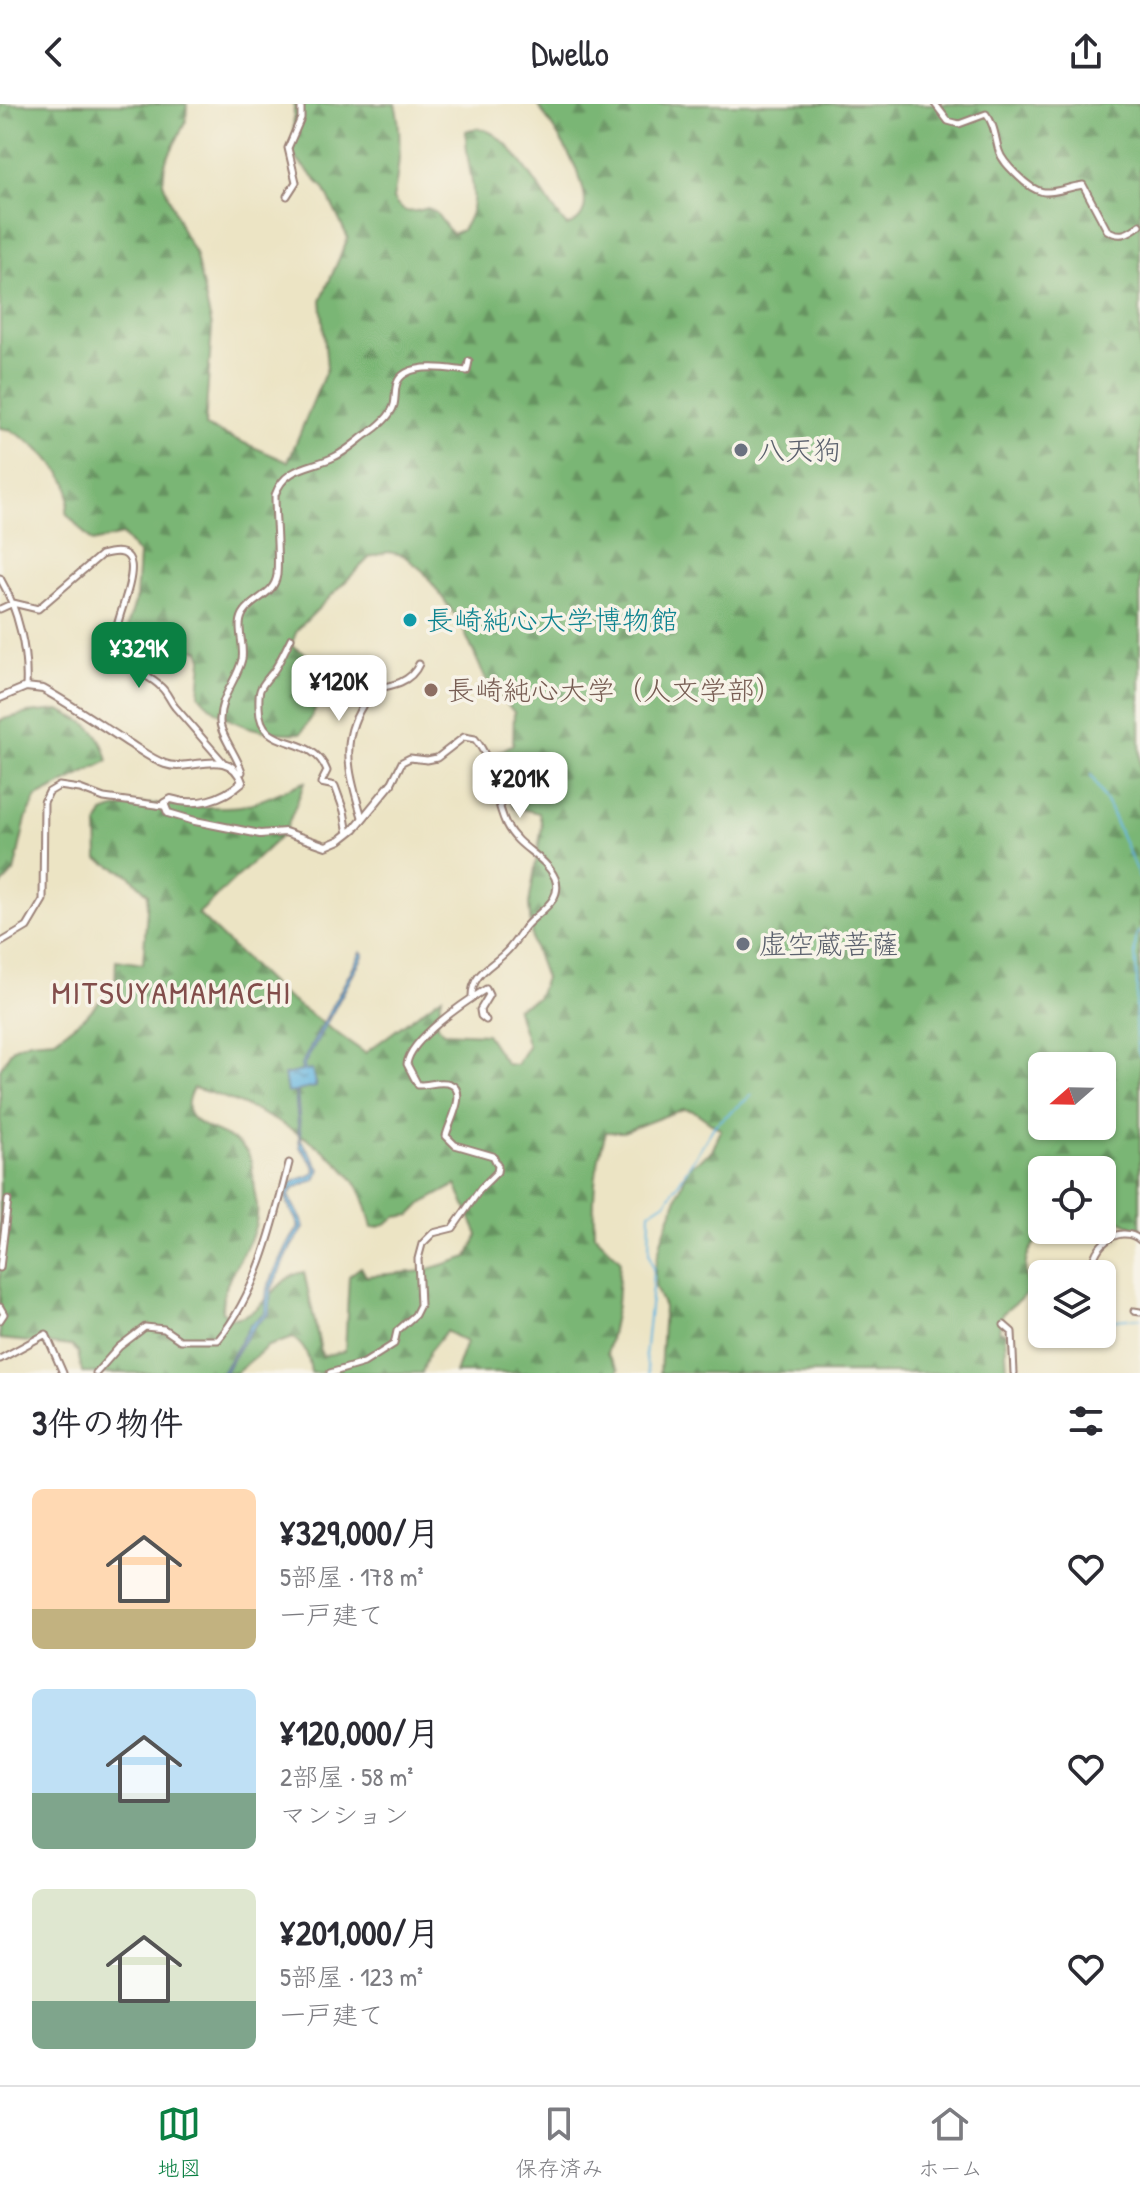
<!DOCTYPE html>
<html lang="ja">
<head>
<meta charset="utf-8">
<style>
  :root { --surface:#fff; --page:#f7f7f7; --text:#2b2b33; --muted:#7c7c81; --line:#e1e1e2; --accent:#0b8043 }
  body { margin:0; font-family:"Patrick Hand","Klee One",sans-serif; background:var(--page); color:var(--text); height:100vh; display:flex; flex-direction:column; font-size:30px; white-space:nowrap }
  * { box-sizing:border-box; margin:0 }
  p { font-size:26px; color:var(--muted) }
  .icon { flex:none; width:44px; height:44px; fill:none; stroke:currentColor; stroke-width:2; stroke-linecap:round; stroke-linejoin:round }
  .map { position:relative; height:1269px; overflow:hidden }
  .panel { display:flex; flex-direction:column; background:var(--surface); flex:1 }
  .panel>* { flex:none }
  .needle { width:52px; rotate:250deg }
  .buttons { position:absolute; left:1028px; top:948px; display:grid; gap:16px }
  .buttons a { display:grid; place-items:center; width:88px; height:88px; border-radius:12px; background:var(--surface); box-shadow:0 2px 6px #0004; font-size:40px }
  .price { position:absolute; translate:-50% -68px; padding:0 18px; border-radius:16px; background:#fff; color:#222; font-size:26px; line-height:52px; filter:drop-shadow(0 2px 4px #0008) }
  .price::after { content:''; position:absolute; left:50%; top:48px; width:24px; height:18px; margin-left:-12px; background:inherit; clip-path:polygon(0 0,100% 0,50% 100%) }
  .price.selected { background:var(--accent); color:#fff }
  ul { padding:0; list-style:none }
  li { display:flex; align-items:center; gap:24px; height:200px; padding:0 32px }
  li span { display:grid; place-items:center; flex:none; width:224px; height:160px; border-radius:12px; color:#555 }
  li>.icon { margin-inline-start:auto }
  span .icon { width:96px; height:96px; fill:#fffc; stroke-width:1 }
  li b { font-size:34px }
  h2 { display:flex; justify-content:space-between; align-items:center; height:96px; padding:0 32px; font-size:34px }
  header { display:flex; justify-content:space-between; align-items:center; height:104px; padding:0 32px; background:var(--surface); font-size:36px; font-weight:600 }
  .dock { display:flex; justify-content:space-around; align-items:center; height:112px; border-top:2px solid var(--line); background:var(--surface); font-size:22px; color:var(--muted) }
  .dock a { display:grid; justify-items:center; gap:4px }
  .dock .selected { color:var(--accent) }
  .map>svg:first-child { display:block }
</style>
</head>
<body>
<header><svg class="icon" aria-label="back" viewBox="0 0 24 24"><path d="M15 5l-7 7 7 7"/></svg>Dwello<svg class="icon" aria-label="share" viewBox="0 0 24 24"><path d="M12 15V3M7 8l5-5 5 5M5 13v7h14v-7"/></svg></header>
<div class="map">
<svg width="1140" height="1269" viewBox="0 0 1140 1269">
  <defs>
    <pattern id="forest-firs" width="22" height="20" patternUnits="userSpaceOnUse" patternTransform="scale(2)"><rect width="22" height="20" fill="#7ab675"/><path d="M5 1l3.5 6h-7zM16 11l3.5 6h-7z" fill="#669360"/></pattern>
    <pattern id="water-ripples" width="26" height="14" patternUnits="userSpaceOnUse" patternTransform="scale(2)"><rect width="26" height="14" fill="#65b6e0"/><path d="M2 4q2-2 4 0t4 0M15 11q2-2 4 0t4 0" fill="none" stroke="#5593b6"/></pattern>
  </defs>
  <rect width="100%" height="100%" fill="#f7f3e8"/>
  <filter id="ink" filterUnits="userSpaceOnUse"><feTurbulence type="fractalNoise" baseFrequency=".0125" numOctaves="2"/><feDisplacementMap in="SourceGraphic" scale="16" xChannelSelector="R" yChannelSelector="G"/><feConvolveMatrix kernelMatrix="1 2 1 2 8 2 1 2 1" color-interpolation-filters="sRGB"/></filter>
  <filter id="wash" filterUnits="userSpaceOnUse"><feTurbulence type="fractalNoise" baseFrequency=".006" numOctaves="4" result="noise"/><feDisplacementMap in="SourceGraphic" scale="32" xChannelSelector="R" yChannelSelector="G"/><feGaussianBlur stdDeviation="1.8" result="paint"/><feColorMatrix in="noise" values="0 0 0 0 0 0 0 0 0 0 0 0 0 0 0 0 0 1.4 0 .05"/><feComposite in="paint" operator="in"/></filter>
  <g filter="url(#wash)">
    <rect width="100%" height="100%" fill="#ece4c4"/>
    <!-- forest -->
    <path fill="url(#forest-firs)" stroke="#626a50" stroke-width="2" fill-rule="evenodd" d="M0,0H187L186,17L165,59L163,78L183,128L195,149L212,223L205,322L288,358L327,264L321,196L348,134L324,84L293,52L294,0H395C403,28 399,67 393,95C402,111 412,109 428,104L436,109L452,130L462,126C486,92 464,67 466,27C504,8 546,102 567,122C615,107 553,24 537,0H1140V1126L1118,1116L1113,1105L1102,1098V1066H1042V1126H1048C1024,1146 1022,1160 1029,1188L1002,1210L999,1227L1005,1229L1007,1269H660L664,1203L655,1183V1162L662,1134L688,1064L712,1047L721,1026L694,1007L683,1005L623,1028H606C594,1065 593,1092 594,1130L620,1156L617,1201L607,1250L619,1265L616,1269H455L466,1238L446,1227L429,1248L422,1269H311C309,1253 306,1243 293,1234L268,1242L236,1269H82L78,1248L72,1242L0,1235V965L13,944L29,937L55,935L87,911L115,880L116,856L143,860L148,790L128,770L98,755L97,721L103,709C148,690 193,708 240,702C261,699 285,685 305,678L285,728L198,810L279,888L365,949L442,892L437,920L443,928L486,930L506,960L516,961L528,942L516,904L537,894L545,874L532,837L529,800L542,722L539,709L513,703L496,650L513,640L514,608L486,576L460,518L423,467L403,451L388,448L370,453L297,526L291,542L315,554C326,580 318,608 301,629C264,631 223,621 199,591L202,555L199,546L128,540V520L136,495L139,451L122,431L92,438L66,409C69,398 71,387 66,377C56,359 20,325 0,324ZM1042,962H1102V1022H1042ZM193,984C241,996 325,1035 354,1077C364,1090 368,1108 372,1124L382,1122L396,1113L411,1111L423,1099L456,1081L478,1131L468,1153L423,1167L366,1172L361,1163L349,1172L345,1247L322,1252L304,1168C273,1173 264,1214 231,1214L222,1207C221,1169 256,1143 257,1110C258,1102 255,1093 254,1085C253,1075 253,1063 250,1054C237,1021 168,1030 193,984Z
      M59,606C89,620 100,624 108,657L37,693L26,715L14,768L0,783V616L28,609Z"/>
    <!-- water -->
    <path fill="url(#water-ripples)" stroke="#586a86" stroke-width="2" d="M361,848L364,850L304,961L305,967L312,966L316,983L297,987L301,1036L320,1065L315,1076C268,1091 299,1096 304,1124L291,1143L271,1186L269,1210C264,1214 258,1218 254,1223C243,1237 233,1253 225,1269H222L250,1221L265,1208L267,1185L288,1140L299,1123C295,1108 272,1088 297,1076C304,1073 309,1074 315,1068L314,1061L300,1043L295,988L287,989L284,971L302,967L301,961Z"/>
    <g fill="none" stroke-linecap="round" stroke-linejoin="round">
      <!-- stream -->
      <path stroke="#65b6e0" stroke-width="2" d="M1091,671L1109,703L1140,775
        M1138,828C1132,844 1137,861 1137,878C1137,903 1132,930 1140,953
        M1102,1217L1140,1214
        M649,1269L645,1252L652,1183L653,1165L649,1149L650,1108L667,1097L715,1021L752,991"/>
    </g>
  </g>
  <g filter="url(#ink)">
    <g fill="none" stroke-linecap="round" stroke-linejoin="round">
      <defs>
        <path id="street" d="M935,0L948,17L959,20L986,10C995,21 995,34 999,47C1002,57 1011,65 1018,72C1044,98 1052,86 1083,81L1107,126C1120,134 1128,130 1140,121
          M287,92L296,78L288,44L301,14V0
          M0,474C18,505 28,547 26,583
          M0,505L13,499L38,505L101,451C162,432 112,514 115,537C118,566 145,566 161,583C167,588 170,597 175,603C191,621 207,640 223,658
          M291,534C285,546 280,558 273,568C269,573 264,578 261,584C258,589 259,597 259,603C260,651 311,626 327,667L321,679L335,682L344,707L348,730
          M237,668H242C238,653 220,630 220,618C219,593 237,577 242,555C245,539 234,521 245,507C255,493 274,491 277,471C279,448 275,416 275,391C285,362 311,364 334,353C345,348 355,339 364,332C375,325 390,314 394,301C397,289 392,277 406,269C422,260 449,265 467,267L469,257
          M391,680L402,658L410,654L427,656L437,654L464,633L475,635C495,658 493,693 506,720C519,746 544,750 555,774C564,797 537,808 525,823C519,831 514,840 507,847C492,863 471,869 472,894
          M362,713C353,683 342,649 354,619C358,607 366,596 373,585C391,582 411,579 419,560
          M0,839L27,823L43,796L44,698L49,688L59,682L80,685L104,694L163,702
          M486,885L489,891L480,906L481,912L486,916
          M0,1164L8,1096
          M1094,1170C1086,1147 1118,1117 1140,1136
          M1102,1195L1105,1203
          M0,1203L4,1210L0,1216
          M1134,1207L1140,1208
          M1004,1221L1012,1228L1014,1269
          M0,1255L46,1230L63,1269
          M96,1269L119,1243L145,1223L164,1225L180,1236H218C258,1188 274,1118 289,1059
          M330,1269L364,1259L394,1240L397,1227L415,1211L420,1201L418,1155L422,1140L433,1129L453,1124L481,1084L497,1068L498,1062L493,1052L455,1041L446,1032C448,1020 469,987 450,980C440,976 427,982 418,981L407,960C410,935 465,898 486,885"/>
        <path id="secondary" d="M0,594L26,583L43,585C72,601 99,620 127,638C140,646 151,655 165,660C190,669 229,641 242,678C222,696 196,703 171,695L164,699L168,709L195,717L260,730L285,728L326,742L340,736L354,725L391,680"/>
      </defs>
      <!-- street casing -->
      <use href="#street" stroke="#9b8278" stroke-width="9"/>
      <!-- secondary casing -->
      <use href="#secondary" stroke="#9b8278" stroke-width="10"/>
      <!-- street -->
      <use href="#street" stroke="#fff" stroke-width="5"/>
      <!-- secondary -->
      <use href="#secondary" stroke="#fff" stroke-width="6"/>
    </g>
  </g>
  <!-- markers -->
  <g fill="#6b7280" stroke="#f7f3e8" stroke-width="3">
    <circle cx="741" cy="346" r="8"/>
    <circle cx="743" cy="840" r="8"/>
  </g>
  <circle fill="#0f9aa8" stroke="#f7f3e8" stroke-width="3" cx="410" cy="516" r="8"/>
  <circle fill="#8d6e63" stroke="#f7f3e8" stroke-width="3" cx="431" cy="586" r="8"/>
  <g text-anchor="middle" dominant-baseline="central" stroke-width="7" stroke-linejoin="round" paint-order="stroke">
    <!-- worship labels -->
    <g font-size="28" fill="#5b616d" stroke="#f7f3e8" text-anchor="start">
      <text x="757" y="346">八天狗</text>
      <text x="759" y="840">虚空蔵菩薩</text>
    </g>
    <!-- culture labels -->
    <g font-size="28" fill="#0d838f" stroke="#f7f3e8" text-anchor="start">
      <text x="426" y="516">長崎純心大学博物館</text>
    </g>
    <!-- education labels -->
    <g font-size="28" fill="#785e54" stroke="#f7f3e8" text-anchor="start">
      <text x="447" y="586">長崎純心大学（人文学部）</text>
    </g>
    <!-- quarter labels -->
    <g font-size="32" letter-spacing="2" fill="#824d4b" stroke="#f7f3e8">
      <text x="172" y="888">MITSUYAMAMACHI</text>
    </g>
  </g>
</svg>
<div class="buttons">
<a><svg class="needle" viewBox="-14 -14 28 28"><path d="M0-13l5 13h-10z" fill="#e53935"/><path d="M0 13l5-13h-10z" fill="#7c7c81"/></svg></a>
<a><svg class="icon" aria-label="locate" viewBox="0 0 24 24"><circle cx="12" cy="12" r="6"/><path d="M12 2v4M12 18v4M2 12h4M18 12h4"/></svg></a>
<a><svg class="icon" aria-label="layers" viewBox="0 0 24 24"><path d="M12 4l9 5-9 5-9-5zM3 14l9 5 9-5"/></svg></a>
</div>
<b class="price selected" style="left:139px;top:586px">¥329K</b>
<b class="price" style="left:339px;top:619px">¥120K</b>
<b class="price" style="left:520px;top:716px">¥201K</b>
</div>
<section class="panel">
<h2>3件の物件<svg class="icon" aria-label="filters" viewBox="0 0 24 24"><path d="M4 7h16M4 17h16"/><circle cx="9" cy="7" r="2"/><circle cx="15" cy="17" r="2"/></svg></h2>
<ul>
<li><span style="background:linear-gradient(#ffd9b3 75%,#c2b280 0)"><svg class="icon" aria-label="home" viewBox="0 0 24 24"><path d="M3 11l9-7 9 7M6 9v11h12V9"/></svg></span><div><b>¥329,000/月</b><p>5部屋 · 178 m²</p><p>一戸建て</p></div><svg class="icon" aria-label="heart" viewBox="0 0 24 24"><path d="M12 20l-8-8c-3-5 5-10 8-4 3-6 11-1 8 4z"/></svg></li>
<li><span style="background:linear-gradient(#bfe0f5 65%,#7fa58c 0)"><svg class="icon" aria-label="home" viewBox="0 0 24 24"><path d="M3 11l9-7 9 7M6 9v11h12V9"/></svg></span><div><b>¥120,000/月</b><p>2部屋 · 58 m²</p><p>マンション</p></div><svg class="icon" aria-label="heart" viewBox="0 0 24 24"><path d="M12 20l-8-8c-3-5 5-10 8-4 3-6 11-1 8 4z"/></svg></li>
<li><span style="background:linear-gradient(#dfe7d0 70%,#7fa58c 0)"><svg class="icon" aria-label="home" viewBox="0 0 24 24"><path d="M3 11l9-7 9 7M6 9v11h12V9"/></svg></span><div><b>¥201,000/月</b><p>5部屋 · 123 m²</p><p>一戸建て</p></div><svg class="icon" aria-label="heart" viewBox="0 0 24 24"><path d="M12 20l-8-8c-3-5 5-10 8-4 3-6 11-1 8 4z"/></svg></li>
</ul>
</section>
<nav class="dock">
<a class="selected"><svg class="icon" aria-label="map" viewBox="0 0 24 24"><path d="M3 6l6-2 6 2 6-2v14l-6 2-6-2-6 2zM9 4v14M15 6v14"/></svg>地図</a>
<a><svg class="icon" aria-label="saved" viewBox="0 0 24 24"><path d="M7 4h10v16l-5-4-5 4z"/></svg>保存済み</a>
<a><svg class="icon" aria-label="home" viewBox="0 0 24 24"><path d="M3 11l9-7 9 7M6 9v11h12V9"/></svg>ホーム</a>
</nav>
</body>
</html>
